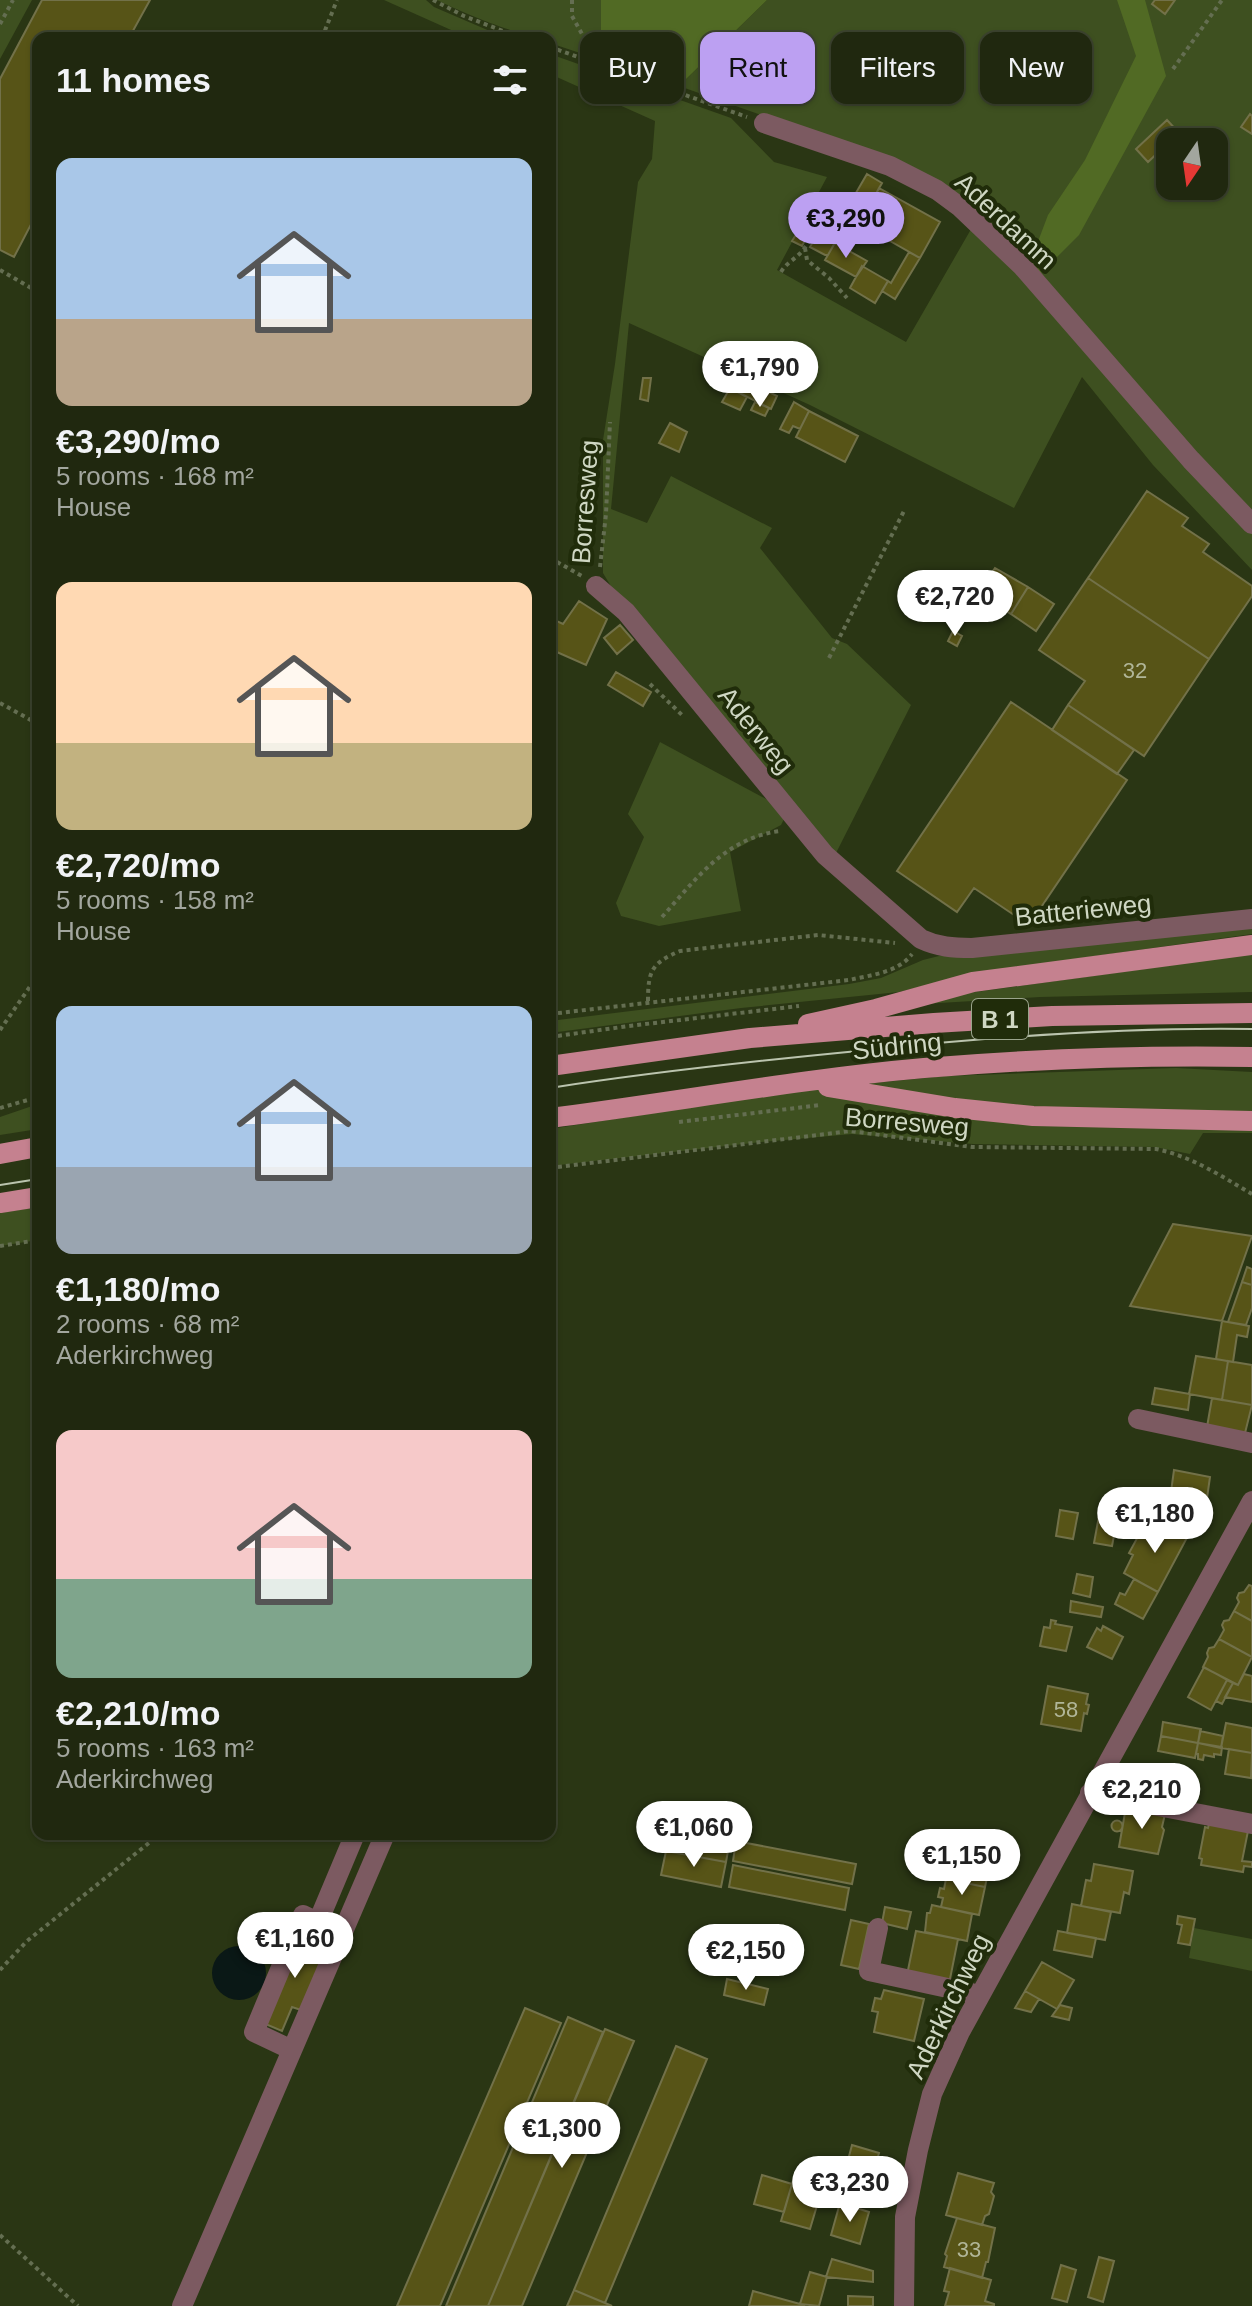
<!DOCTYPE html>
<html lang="en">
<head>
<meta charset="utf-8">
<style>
  :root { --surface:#20280f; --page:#283018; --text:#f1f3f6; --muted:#a2a69e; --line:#3d442f; --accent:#bca0f2 }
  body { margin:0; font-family:Helvetica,sans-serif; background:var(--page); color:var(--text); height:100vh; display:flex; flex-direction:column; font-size:30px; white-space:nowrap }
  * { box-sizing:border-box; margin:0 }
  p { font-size:26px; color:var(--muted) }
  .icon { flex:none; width:44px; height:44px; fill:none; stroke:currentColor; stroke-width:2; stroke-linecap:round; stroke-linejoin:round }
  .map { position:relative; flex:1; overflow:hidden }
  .drawer { position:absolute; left:32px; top:32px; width:524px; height:1808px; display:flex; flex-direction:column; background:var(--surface); border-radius:16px; box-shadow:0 2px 6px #0004,0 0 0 2px var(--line) }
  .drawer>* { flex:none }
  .top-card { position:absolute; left:580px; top:32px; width:552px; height:72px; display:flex; gap:16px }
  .needle { width:52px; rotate:193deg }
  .fabs { position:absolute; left:1156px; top:128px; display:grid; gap:16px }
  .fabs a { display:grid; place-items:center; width:72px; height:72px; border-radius:16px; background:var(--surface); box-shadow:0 2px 6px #0004,0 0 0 2px var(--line); font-size:40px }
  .price { position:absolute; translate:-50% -68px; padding:0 18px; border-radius:28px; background:#fff; color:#222; font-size:26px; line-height:52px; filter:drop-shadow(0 2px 4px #0008) }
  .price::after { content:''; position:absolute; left:50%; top:48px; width:24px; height:18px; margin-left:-12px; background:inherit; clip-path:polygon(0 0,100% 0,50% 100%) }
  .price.on { background:var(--accent); color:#111 }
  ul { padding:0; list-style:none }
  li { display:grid; align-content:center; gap:16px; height:424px; padding:0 24px }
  li span { display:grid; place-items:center; height:248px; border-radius:16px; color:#555 }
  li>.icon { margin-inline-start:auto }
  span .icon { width:144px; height:144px; fill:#fffc; stroke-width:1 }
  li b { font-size:34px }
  h2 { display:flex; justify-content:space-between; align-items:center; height:96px; padding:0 24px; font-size:34px }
  .chip { padding:0 28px; border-radius:16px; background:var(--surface); box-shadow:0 2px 6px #0004,0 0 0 2px var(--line); font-size:28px; line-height:72px }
  .chip.on { background:var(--accent); color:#111 }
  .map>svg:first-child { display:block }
</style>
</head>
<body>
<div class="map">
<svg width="1252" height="2306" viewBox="0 0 1252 2306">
  <rect width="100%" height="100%" fill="#2a3614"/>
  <!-- green -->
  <path fill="#3e5020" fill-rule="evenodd" d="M0,0H32L0,59Z
    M384,0H426L434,7L506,38H469Z
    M437,0H601V60L550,43V38C522,38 463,13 437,0Z
    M767,0H1252V517L1037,277L892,161L679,86ZM1170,142H1214V186H1170Z
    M550,54L731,118L774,162L827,177L777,270L906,342L974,224L1252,533V570L1153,465L1082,377L1014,508L810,405L629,323L611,509L647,523L671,476L772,528L760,548L832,638L847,644L911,705L835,855L612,588L603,573V440L615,364L638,182L652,159L655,121L550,74Z
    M660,742L779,806L785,817L781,825L730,852L741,911L659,926L621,916L616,903L644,837L628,814Z
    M1252,924V934L976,973L899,992L741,1008L550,1033V1021L849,984L881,978L923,960L939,956Z
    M1252,954V992L1040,997L923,1004L961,994Z
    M1176,1068L1252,1072V1133H1203L1190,1154L1155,1147L973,1144L852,1134L761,1142L550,1166V1129L802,1090L946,1076Z
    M38,1104V1129L0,1135V1117Z
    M38,1207V1240L0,1246V1213Z
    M1194,1928L1252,1939V1971L1189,1958Z"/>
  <!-- forest -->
  <path fill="#516a24" d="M601,0H767L679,86L601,60Z
    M1117,0H1145L1166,76L1079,235L1037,277L1031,260L1048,215L1085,160L1136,56Z"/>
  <!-- water -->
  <path fill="#0a1816" d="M212 1973a27 27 0 1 1 54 0a27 27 0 1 1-54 0Z"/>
  <!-- building -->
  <path fill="#575417" stroke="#727149" stroke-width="2" d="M42,0H150L129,38H38V211L14,257L0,250V79Z
    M1155,0H1175L1165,14L1152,4Z
    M1250,114L1252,116V134L1241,127Z
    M1167,120L1179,133L1148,162L1136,149Z
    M867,174L882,183L869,206L853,198Z
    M879,188L940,222L920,258L890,241L897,230L866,212Z
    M832,208L849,217L828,255H825L810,247Z
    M849,217L865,226L850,251L835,243Z
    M800,228L809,233L802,246L792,241Z
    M835,243L867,261L856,277L825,260Z
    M909,252L920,258L895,299L882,291L888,281L891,283Z
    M862,266L888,281L875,303L850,288Z
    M736,376L777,396L771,409L730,388Z
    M643,378H651L648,401L640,399Z
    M730,388L747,397L740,410L722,402Z
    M755,402L769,408L765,416L751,410Z
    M794,402L809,411L800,429L793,426L789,433L780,429Z
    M809,411L858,436L845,462L796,437Z
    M670,423L687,432L679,452L659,443Z
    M1147,491L1188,518L1182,526L1209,544L1203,552L1252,586V596L1209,659L1088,578Z
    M995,568L1028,587L1011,614L978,593Z
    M1088,578L1209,659L1144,756L1068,705L1085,681L1039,650Z
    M1028,587L1054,604L1036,631L1011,614Z
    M579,601L607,619L586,665L550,649V618L563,624Z
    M620,625L633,640L617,654L604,638Z
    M953,631L962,636L957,646L948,641Z
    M616,672L651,692L643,706L608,685Z
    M1011,702L1127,780L1029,925L974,888L957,912L897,871Z
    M1068,705L1134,750L1117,774L1052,730Z
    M1173,1224L1252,1236L1222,1321L1130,1306Z
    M1247,1267L1252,1269V1285L1242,1282Z
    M1242,1282L1252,1285V1308L1246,1325L1228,1322Z
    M1222,1321L1249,1326L1247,1337L1237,1335L1233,1362L1216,1359Z
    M1196,1356L1228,1361L1222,1400L1189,1394Z
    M1228,1361L1252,1365V1405L1222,1400Z
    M1155,1388L1190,1394L1188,1410L1152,1404Z
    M1212,1398L1252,1405L1245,1433L1207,1427Z
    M1174,1470L1210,1477L1206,1505L1170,1499Z
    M1060,1510L1078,1513L1073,1539L1056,1536Z
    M1099,1516L1117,1520L1112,1546L1094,1543Z
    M1142,1524L1190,1532L1158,1592L1124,1573L1133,1555L1129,1553L1140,1533Z
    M1077,1574L1093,1577L1090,1597L1073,1593Z
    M1134,1579L1158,1592L1143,1619L1115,1604L1120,1593L1125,1595Z
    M1249,1585L1252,1586V1621L1234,1611L1239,1602L1237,1598L1239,1593L1244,1592Z
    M1071,1601L1103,1607L1101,1617L1070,1612Z
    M1234,1611L1252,1621V1657L1219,1639L1224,1630L1222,1625L1224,1621L1229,1620Z
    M1051,1620L1056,1621L1055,1624L1072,1627L1066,1651L1040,1646L1044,1627L1050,1628Z
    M1103,1626L1123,1637L1112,1659L1087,1647L1097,1628L1101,1631Z
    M1219,1639L1252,1657L1238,1685L1203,1667L1208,1657L1207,1653L1209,1648L1214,1647Z
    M1204,1667L1227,1680L1211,1710L1188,1697Z
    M1244,1674L1252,1676V1702L1225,1697L1233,1683L1238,1685Z
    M1227,1680L1233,1683L1222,1704L1216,1701Z
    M1048,1686L1088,1694L1086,1704L1089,1705L1087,1714L1084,1713L1081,1731L1041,1724Z
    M1163,1722L1201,1729L1198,1743L1161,1736Z
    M1226,1723L1252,1728V1753L1221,1748Z
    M1200,1731L1223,1736L1221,1748L1198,1743Z
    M1161,1736L1198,1743L1195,1758L1158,1751Z
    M1198,1743L1222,1747L1221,1755L1214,1754V1757L1204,1755L1203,1760L1198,1759V1754H1196Z
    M1229,1749L1252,1753L1251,1778L1225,1774Z
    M1126,1807L1165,1814L1162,1827L1164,1830L1158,1854L1119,1847Z
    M1111.5 1826a5.5 5.5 0 1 1 11 0a5.5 5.5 0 1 1-11 0Z
    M1209,1824L1248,1831L1242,1861L1252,1862V1867L1244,1866L1243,1872L1201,1865L1202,1859L1199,1858L1205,1827L1208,1828Z
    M670,1828L730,1840L726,1862L666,1851Z
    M958,1836L994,1844L985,1887L946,1879L948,1869L951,1870L953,1863L949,1862L952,1847H956Z
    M736,1841L856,1864L852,1884L733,1861Z
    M666,1851L726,1862L721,1887L661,1875Z
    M1094,1864L1133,1871L1129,1894L1124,1892L1120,1913L1081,1906L1086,1880L1091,1881Z
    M733,1865L849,1888L845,1910L729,1887Z
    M946,1879L985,1887L979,1915L941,1907L943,1898L938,1897L940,1888L944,1889Z
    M1072,1904L1111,1912L1105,1940L1067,1933Z
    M932,1905L972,1914L967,1941L925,1932L927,1913H930Z
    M885,1907L911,1912L907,1929L882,1923Z
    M1178,1916L1195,1919L1190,1945L1178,1943L1182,1925L1177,1924Z
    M851,1920L869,1924L859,1969L841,1965Z
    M304,1927L322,1934L312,1960L321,1964L301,2010L292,2007L282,2031L263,2023Z
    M916,1931L958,1939L949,1984L907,1975Z
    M1058,1931L1096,1938L1092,1957L1054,1950Z
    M1042,1962L1074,1980L1057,2009L1025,1991Z
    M727,1979L768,1989L764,2005L724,1995Z
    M884,1990L924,1999L914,2041L874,2032L878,2012L872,2011L875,1998L881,1999Z
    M1025,1991L1039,1999L1031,2012L1015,2008Z
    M1060,2005L1072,2008L1069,2020L1052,2016Z
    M525,2008L561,2023L440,2306H397Z
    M568,2017L603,2032L488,2306H446Z
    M605,2029L634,2041L522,2306H488Z
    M676,2046L707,2059L605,2303L574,2290Z
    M852,2145L879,2153L871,2182L839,2173L843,2159L848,2160Z
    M958,2173L994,2183L991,2192L994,2196L989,2214L985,2216L982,2225L946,2215Z
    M795,2174L824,2182L810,2229L781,2221Z
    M762,2175L792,2184L784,2212L754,2204Z
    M840,2203L869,2212L860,2244L831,2235Z
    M957,2218L995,2228L988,2262H986L982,2278L944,2267L947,2256L945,2254Z
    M1099,2257L1114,2261L1103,2302L1088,2297Z
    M832,2259L873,2271V2282L826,2277Z
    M1061,2265L1076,2270L1067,2302L1052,2298Z
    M950,2268L991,2280L985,2301L994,2304V2306H945L949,2292L944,2291Z
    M810,2272L827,2277L819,2306L800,2304Z
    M574,2290L605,2303L612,2306H567Z
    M753,2291L800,2304L805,2306H749Z
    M848,2296L873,2297V2306H848Z"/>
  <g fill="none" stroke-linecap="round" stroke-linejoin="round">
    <!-- path -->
    <path stroke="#646e51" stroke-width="4" stroke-dasharray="4 4" stroke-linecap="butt" d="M433,0L464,16L521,38
      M572,0V16L597,61
      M0,24L13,0
      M322,38L337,0
      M550,47L747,117
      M1173,69L1222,0
      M805,248L807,260L829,278L847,298
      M0,270L38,292
      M781,272C787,262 796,259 803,250C816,234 824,211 834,193
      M550,558L582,576
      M600,567L606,514L610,422
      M829,658L905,509
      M650,684L682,715
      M0,703L38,724
      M662,917C696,879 725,838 780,831
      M648,1001C648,970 652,963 680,951L818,935L895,943
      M550,1014L849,980C870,975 898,973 912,954
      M0,1030L38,975
      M550,1037L629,1026L799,1006
      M0,1108L38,1097
      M679,1122L821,1105
      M550,1168L850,1131L972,1147L1156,1149C1191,1156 1221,1176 1252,1194
      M0,1246L38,1240
      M0,1970L27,1941L160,1834
      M0,2235L78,2306"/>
    <!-- minor -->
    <path stroke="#7c5a61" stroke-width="20" d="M764,123L890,166L937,190L960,207L1022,266L1191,460L1252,524
      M596,586L626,612L825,855L921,939C938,947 953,948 972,948L1252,919
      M1138,1419L1252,1443
      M1090,1793L1252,1824
      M318,1922L355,1834
      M878,1928L869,1971L980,1995
      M292,2050L254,2032L303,1915L342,1934
      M182,2306L385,1834
      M904,2306L905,2217L918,2150L932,2094L960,2032L1252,1501"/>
    <!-- major -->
    <path stroke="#c5818f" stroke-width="20" d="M808,1024L876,1009L973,982L1252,945
      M550,1066L750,1038L934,1023L1052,1016L1252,1013
      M828,1087L955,1108L1033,1116L1252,1121
      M550,1118C675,1102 799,1079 924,1068C1033,1059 1142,1055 1252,1057
      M0,1154L38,1147
      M0,1203L38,1197"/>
    <!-- tram -->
    <path stroke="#bbc4ae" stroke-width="2" d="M550,1088C652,1072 755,1061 858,1051C989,1037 1121,1027 1252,1029
      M0,1185L38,1179"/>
  </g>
  <g text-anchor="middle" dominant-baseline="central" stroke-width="8" stroke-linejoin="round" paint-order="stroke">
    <!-- number labels -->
    <g font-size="22" fill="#b1b698">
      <text x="1135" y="670">32</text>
      <text x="1066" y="1709">58</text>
      <text x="969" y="2249">33</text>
    </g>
    <!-- shield labels -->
    <rect fill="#202c0a" stroke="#9aa48c" stroke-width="2" x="972" y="999" width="56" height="40" rx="6"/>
    <g font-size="24" font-weight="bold" fill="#cfd7c3">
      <text x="1000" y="1019">B 1</text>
    </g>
    <!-- street labels -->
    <g font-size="26" fill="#cfd7c3" stroke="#202c0a">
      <text transform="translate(1006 221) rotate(43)">Aderdamm</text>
      <text transform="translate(585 502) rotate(-86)">Borresweg</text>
      <text transform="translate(756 730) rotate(51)">Aderweg</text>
      <text transform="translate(1083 910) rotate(-6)">Batterieweg</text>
      <text transform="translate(897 1046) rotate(-6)">Südring</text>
      <text transform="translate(907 1122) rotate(5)">Borresweg</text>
      <text transform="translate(948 2006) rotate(-64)">Aderkirchweg</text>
    </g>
  </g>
</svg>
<div class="fabs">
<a><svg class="needle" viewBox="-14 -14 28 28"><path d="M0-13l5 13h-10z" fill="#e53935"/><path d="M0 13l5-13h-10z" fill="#a2a69e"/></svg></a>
</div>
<b class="price on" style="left:846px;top:260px">€3,290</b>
<b class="price" style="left:760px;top:409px">€1,790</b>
<b class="price" style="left:955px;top:638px">€2,720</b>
<b class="price" style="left:1155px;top:1555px">€1,180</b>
<b class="price" style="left:1142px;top:1831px">€2,210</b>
<b class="price" style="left:694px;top:1869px">€1,060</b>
<b class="price" style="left:962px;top:1897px">€1,150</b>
<b class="price" style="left:295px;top:1980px">€1,160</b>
<b class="price" style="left:746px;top:1992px">€2,150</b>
<b class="price" style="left:562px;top:2170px">€1,300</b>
<b class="price" style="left:850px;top:2224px">€3,230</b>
<div class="top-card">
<a class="chip">Buy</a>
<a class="chip on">Rent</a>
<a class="chip">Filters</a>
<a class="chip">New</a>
</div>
<section class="drawer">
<h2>11 homes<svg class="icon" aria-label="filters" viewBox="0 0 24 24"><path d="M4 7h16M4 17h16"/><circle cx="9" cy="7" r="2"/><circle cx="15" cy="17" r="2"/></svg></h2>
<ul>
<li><span style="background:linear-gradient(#a9c7e8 65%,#b9a48a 0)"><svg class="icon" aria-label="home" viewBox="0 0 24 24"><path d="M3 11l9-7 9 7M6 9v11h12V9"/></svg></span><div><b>€3,290/mo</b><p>5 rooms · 168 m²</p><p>House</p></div></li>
<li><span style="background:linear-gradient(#ffd9b3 65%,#c2b280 0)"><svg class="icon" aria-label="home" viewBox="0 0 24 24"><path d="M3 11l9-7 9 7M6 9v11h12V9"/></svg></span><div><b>€2,720/mo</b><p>5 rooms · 158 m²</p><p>House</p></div></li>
<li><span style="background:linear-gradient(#a9c7e8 65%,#9aa5b1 0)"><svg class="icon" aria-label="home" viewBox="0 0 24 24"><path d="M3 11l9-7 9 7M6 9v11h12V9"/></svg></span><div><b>€1,180/mo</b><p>2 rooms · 68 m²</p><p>Aderkirchweg</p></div></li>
<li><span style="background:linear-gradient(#f6c9c9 60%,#7fa58c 0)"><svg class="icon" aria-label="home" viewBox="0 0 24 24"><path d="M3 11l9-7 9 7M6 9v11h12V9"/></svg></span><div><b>€2,210/mo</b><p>5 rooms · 163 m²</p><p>Aderkirchweg</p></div></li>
</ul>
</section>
</div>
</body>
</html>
